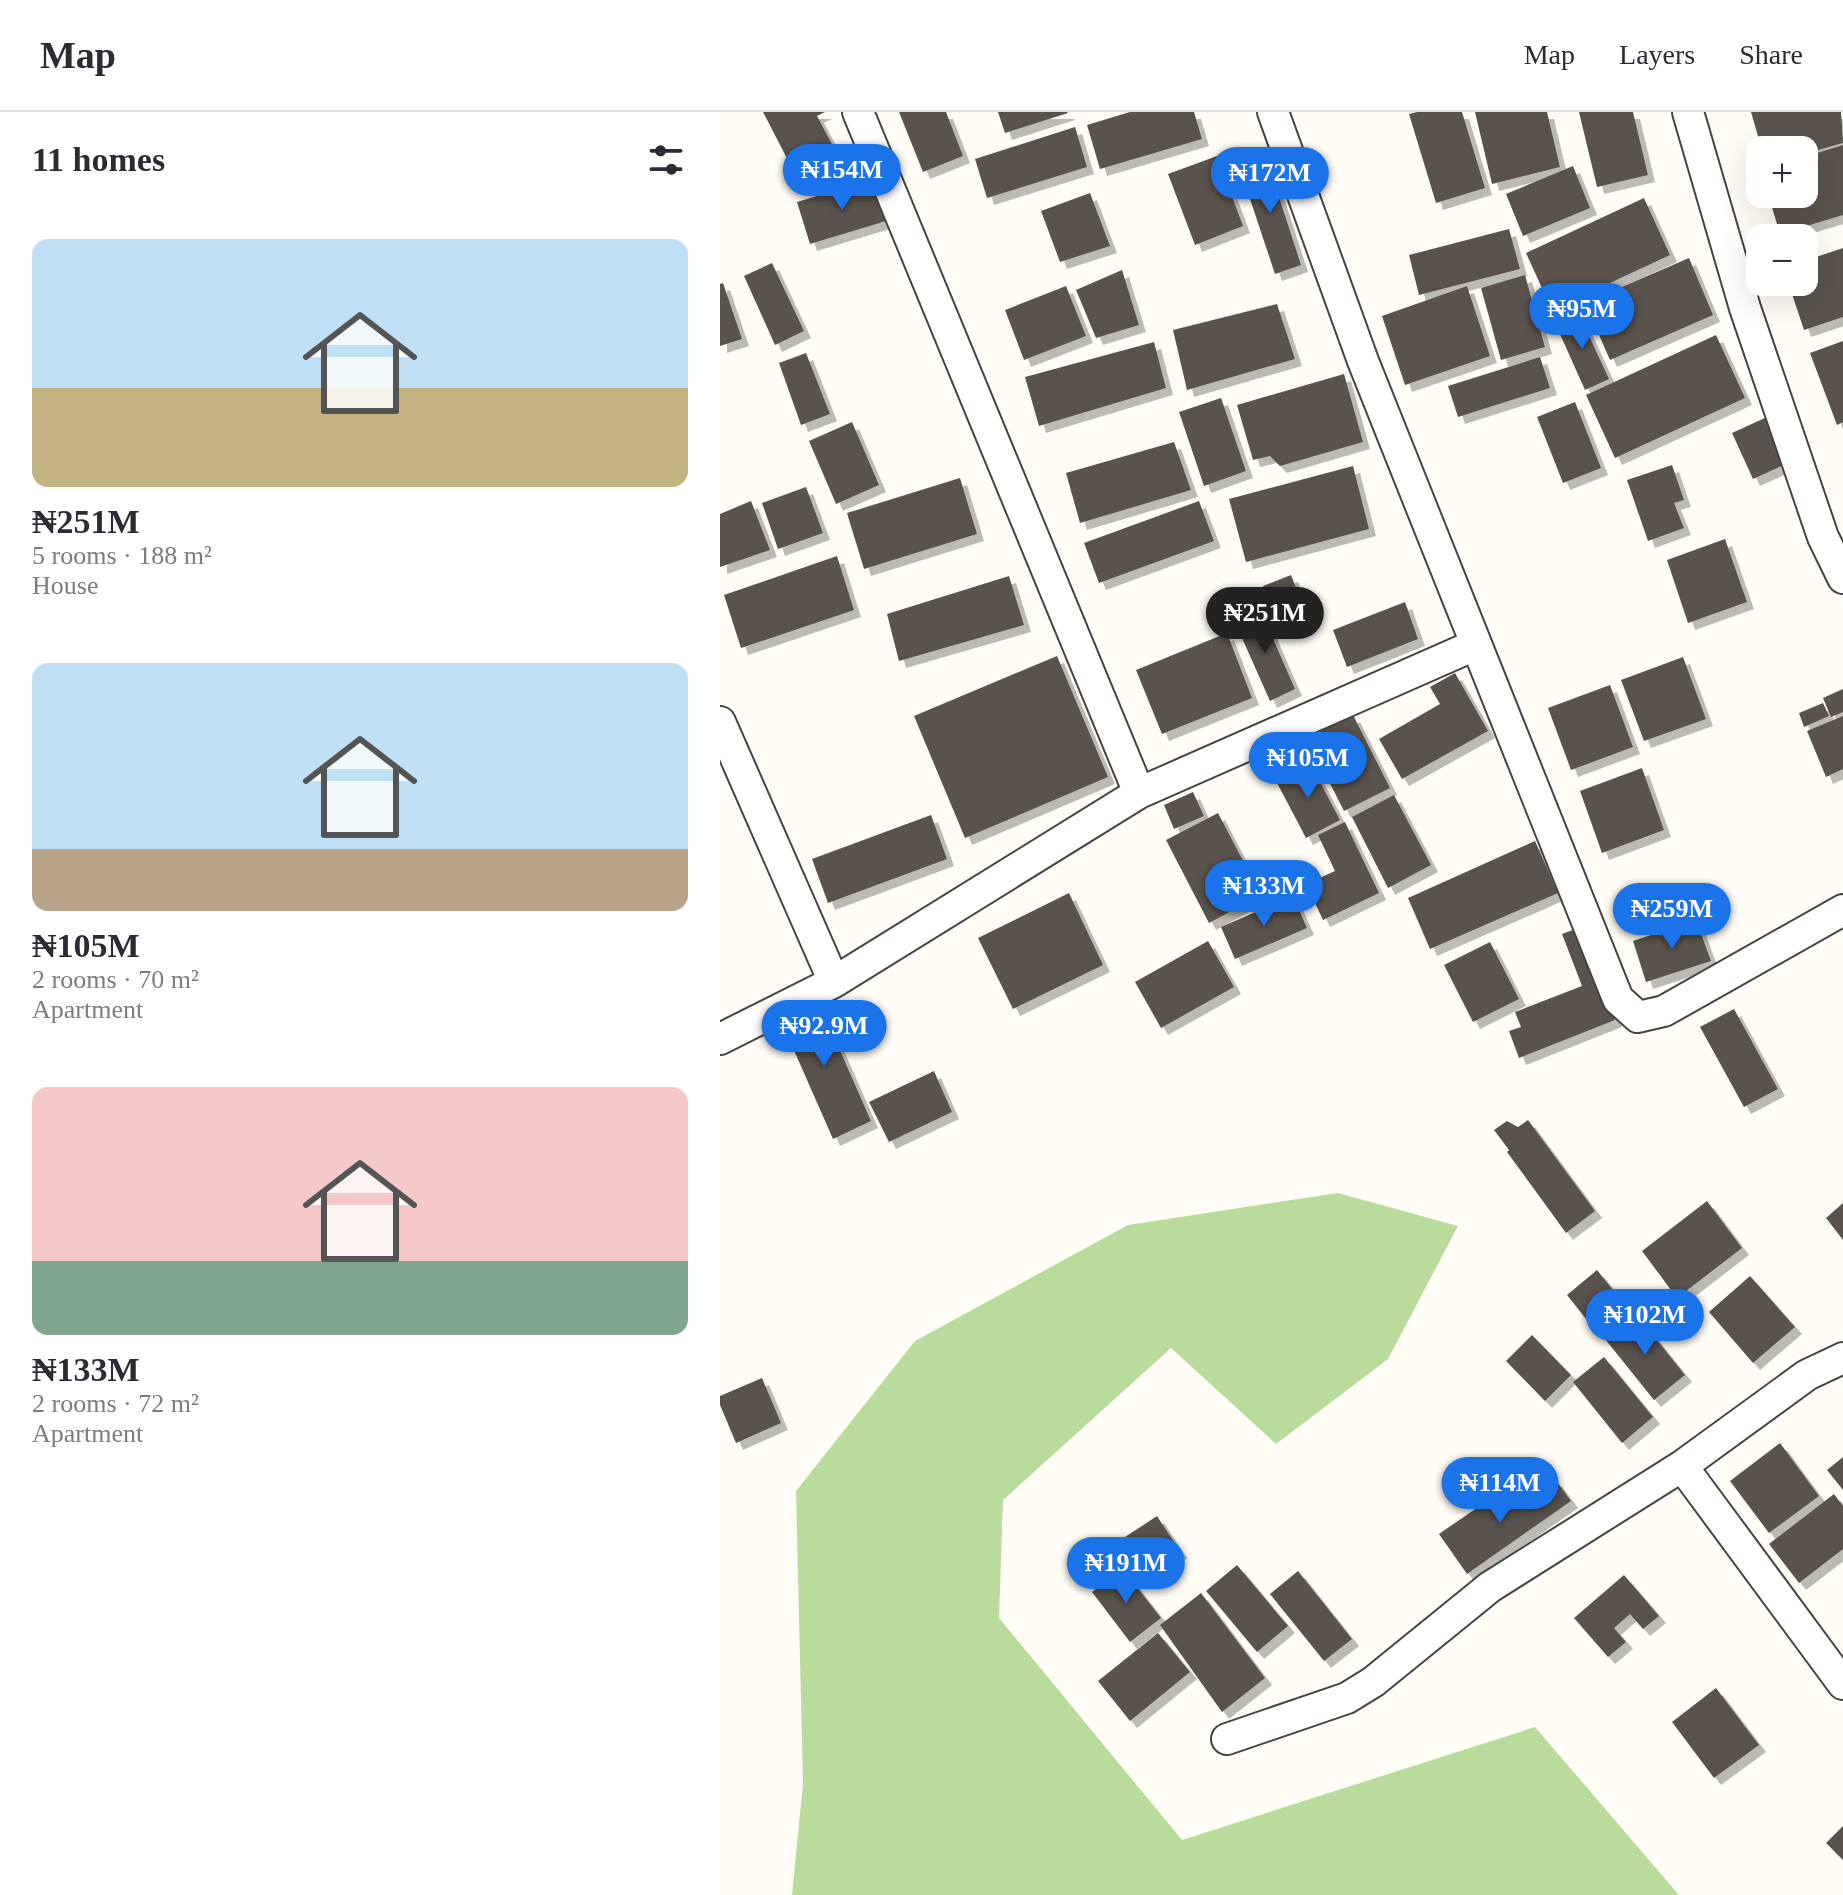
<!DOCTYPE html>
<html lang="en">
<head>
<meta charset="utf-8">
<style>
  :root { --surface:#fff; --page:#f2f2f3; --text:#2b2b33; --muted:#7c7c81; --line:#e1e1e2; --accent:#1a73e8 }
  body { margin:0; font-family:"Times New Roman",serif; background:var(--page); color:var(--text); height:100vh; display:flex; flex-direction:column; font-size:30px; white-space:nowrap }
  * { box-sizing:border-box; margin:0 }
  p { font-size:26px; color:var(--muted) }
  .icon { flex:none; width:44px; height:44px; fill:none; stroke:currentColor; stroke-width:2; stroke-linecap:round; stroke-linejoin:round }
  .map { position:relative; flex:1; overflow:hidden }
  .sheet { display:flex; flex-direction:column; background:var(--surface); width:720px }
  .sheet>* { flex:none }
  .fabs { position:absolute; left:1026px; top:24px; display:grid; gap:16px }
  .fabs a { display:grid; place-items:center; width:72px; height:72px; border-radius:16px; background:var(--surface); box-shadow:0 8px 32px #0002; font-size:40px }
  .price { position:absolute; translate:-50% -68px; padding:0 18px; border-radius:28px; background:var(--accent); color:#fff; font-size:26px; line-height:52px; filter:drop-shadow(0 2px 4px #0008) }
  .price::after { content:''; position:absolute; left:50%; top:48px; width:24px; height:18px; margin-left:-12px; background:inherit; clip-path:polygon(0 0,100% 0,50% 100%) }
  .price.current { background:#222; color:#fff }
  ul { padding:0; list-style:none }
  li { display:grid; align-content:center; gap:16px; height:424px; padding:0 32px }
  li span { display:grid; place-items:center; height:248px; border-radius:16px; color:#555 }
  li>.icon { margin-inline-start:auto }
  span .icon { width:144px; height:144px; fill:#fffc; stroke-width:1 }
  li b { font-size:34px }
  h2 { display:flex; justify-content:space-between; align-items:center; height:96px; padding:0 32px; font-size:34px }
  header { display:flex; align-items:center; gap:48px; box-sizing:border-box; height:112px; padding:0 40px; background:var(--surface); border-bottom:2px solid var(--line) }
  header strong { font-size:38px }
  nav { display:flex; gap:44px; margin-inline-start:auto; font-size:28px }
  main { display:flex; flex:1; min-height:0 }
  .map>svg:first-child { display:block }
</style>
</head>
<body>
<header>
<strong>Map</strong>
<nav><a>Map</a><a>Layers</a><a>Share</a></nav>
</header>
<main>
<section class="sheet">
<h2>11 homes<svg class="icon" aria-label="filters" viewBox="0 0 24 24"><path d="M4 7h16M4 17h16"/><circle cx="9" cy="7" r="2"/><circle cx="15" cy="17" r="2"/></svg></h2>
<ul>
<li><span style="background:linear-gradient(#bfe0f5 60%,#c2b280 0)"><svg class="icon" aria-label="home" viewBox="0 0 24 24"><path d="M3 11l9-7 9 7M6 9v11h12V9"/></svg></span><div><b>₦251M</b><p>5 rooms · 188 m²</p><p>House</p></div></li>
<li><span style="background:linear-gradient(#bfe0f5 75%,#b9a48a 0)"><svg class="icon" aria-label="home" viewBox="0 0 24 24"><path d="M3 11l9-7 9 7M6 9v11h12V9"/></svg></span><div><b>₦105M</b><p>2 rooms · 70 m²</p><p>Apartment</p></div></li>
<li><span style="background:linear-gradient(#f6c9c9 70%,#7fa58c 0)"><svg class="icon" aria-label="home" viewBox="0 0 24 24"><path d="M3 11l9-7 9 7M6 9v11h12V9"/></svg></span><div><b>₦133M</b><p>2 rooms · 72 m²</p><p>Apartment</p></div></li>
</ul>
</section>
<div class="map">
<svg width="1123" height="1783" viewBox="0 0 1123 1783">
  <defs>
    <filter id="shadow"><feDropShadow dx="7" dy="7" stdDeviation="0" flood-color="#0004"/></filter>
  </defs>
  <rect width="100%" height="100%" fill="#fffdf5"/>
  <!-- forest -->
  <path fill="#b9dc9c" d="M618,1081L738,1114L668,1247L556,1332L451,1236L283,1388L279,1506L462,1728L815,1615L959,1783H72L83,1671L76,1379L195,1229L408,1113Z"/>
  <!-- building -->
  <path fill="#5a524d" filter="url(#shadow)" d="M43,0H105L97,4L113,34L72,56Z
    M179,0H226L243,44L203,60Z
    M278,0H347L348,1L285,21Z
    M410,0H474L482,27L380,57L367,13Z
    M697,0H742L765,76L716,91L689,2Z
    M755,0H827L840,55L772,72Z
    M859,0H913L928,63L877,75Z
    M1031,0H1121L1123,31L1084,42V38H1042Z
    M355,15L367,55L267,86L255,47Z
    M1123,33V103L1060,122L1048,82H1084V45Z
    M497,44L523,114L475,133L448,62Z
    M546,45L581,153L555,162L519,54Z
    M853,54L870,96L803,124L786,82Z
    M153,67L166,109L90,132L77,90Z
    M370,81L390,134L340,150L321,99Z
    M924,86L950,143L832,198L806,141Z
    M789,117L800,157L699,183L689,143Z
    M1123,136V205L1084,218L1068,170H1084V149Z
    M969,146L993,203L890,248L865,191Z
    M52,151L84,219L55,233L24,164Z
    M402,158L419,213L376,226L356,178Z
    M805,163L825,235L781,248L761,176Z
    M3,171L22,227L0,234V172Z
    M346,174L366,224L304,248L285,198Z
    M747,174L770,244L685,273L662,204Z
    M557,192L575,247L467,278L453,218Z
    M858,200L889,267L865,278L835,211Z
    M996,223L1025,286L895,346L866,283Z
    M1123,229V310L1117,313L1090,241Z
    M434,230L446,276L319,314L305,265Z
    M86,241L110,302L81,313L59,251Z
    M820,245L830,276L738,305L728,274Z
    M624,262L643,330L560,354L550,344L533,348L517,293Z
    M501,286L526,359L484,374L459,300Z
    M855,290L881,356L843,371L817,305Z
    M1047,305L1068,351L1033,367L1012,321Z
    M132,310L159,373L116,392L89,329Z
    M454,330L471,378L360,411L346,361Z
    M952,353L964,388L954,391L964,416L928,429L907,368Z
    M633,354L649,417L526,450L509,387Z
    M240,366L257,422L144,457L127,401Z
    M86,375L103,421L58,437L42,391Z
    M31,389L50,438L0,455V402Z
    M479,389L494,429L379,471L364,431Z
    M1005,427L1027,490L968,511L947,448Z
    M117,444L134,498L21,536L4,483Z
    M571,463L589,508L560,518L543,474Z
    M289,464L304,513L179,549L167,502Z
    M685,490L698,527L627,555L613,518Z
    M540,497L575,577L550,589L514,508Z
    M507,521L532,586L442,622L416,558Z
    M337,544L388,665L245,726L194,604Z
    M963,545L986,607L924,629L901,568Z
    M735,561L768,619L682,667L659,627L720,592L710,575Z
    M890,573L913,635L851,658L828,596Z
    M1123,577V600L1111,605L1103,586Z
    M1103,591L1109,604L1084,615L1079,601Z
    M633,603L670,676L624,699L587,626Z
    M1123,604V657L1106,665L1087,619Z
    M590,651L620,708L586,726L556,669Z
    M922,656L944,718L882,741L860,679Z
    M473,680L484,704L454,717L444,693Z
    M674,683L711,753L668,776L632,705Z
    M498,701L541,783L489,811L446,728Z
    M211,703L227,747L108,791L92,747Z
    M625,710L659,781L603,808L586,772L615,759L598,723Z
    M815,729L838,781L710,837L688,786Z
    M349,781L383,853L293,897L258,826Z
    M573,784L587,816L515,847L501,815Z
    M976,808L991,849L926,870L913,829Z
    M858,816L895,908L799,946L789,919L801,915L795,900L862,874L842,822Z
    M488,829L514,875L441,916L415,870Z
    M770,830L799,887L753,910L724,853Z
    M96,884L151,1009L113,1027L58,902Z
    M1014,897L1058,977L1024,995L980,915Z
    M214,959L232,1000L169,1030L149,990Z
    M808,1008L875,1099L846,1121L787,1040L789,1038L774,1018L787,1009L798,1015Z
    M987,1089L1022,1136L957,1186L922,1139Z
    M1123,1091V1128L1106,1106Z
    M877,1158L904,1192L874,1217L847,1183Z
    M1030,1164L1075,1215L1033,1251L989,1200Z
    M916,1202L965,1263L934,1288L885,1227Z
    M812,1223L851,1263L825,1289L786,1249Z
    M884,1245L933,1305L902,1331L853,1270Z
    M42,1266L61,1311L16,1331L0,1293V1284Z
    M1060,1331L1099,1384L1049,1421L1010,1369Z
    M1123,1345V1378L1107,1358Z
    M835,1367L851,1389L747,1462L719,1422L777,1382L788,1399Z
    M1114,1382L1123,1394V1437L1079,1471L1049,1432Z
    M437,1404L460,1439L423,1464L399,1429Z
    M517,1453L568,1514L537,1540L486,1479Z
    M402,1456L441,1506L410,1530L372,1480Z
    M578,1459L632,1527L604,1549L550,1482Z
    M904,1463L939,1504L923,1517L910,1502L894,1516L906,1530L888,1545L854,1506Z
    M481,1481L545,1566L502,1600L440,1513Z
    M438,1521L470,1560L410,1609L378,1569Z
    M996,1576L1039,1633L994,1666L952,1610Z
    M1123,1714V1748L1106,1731Z"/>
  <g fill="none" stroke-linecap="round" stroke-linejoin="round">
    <defs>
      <path id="street" d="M138,0L419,681
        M553,0L643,249L898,887L918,905L944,899L1123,798
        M968,0L1025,196L1103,425L1123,466
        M0,610L114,870
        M0,927L114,870L419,681L755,533
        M962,1354L1123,1572
        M507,1627L627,1586L653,1570L770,1475L962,1354L1087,1263L1123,1246"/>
    </defs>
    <!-- street casing -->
    <use href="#street" stroke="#444" stroke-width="34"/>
    <!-- street -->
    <use href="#street" stroke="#fff" stroke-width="30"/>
  </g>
</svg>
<div class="fabs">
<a>+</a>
<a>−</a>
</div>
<b class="price" style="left:122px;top:100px">₦154M</b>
<b class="price" style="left:550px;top:103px">₦172M</b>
<b class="price" style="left:862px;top:239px">₦95M</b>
<b class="price current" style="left:545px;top:543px">₦251M</b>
<b class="price" style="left:588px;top:688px">₦105M</b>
<b class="price" style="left:544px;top:816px">₦133M</b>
<b class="price" style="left:952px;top:839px">₦259M</b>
<b class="price" style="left:104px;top:956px">₦92.9M</b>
<b class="price" style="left:925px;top:1245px">₦102M</b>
<b class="price" style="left:780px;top:1413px">₦114M</b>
<b class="price" style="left:406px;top:1493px">₦191M</b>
</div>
</main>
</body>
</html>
